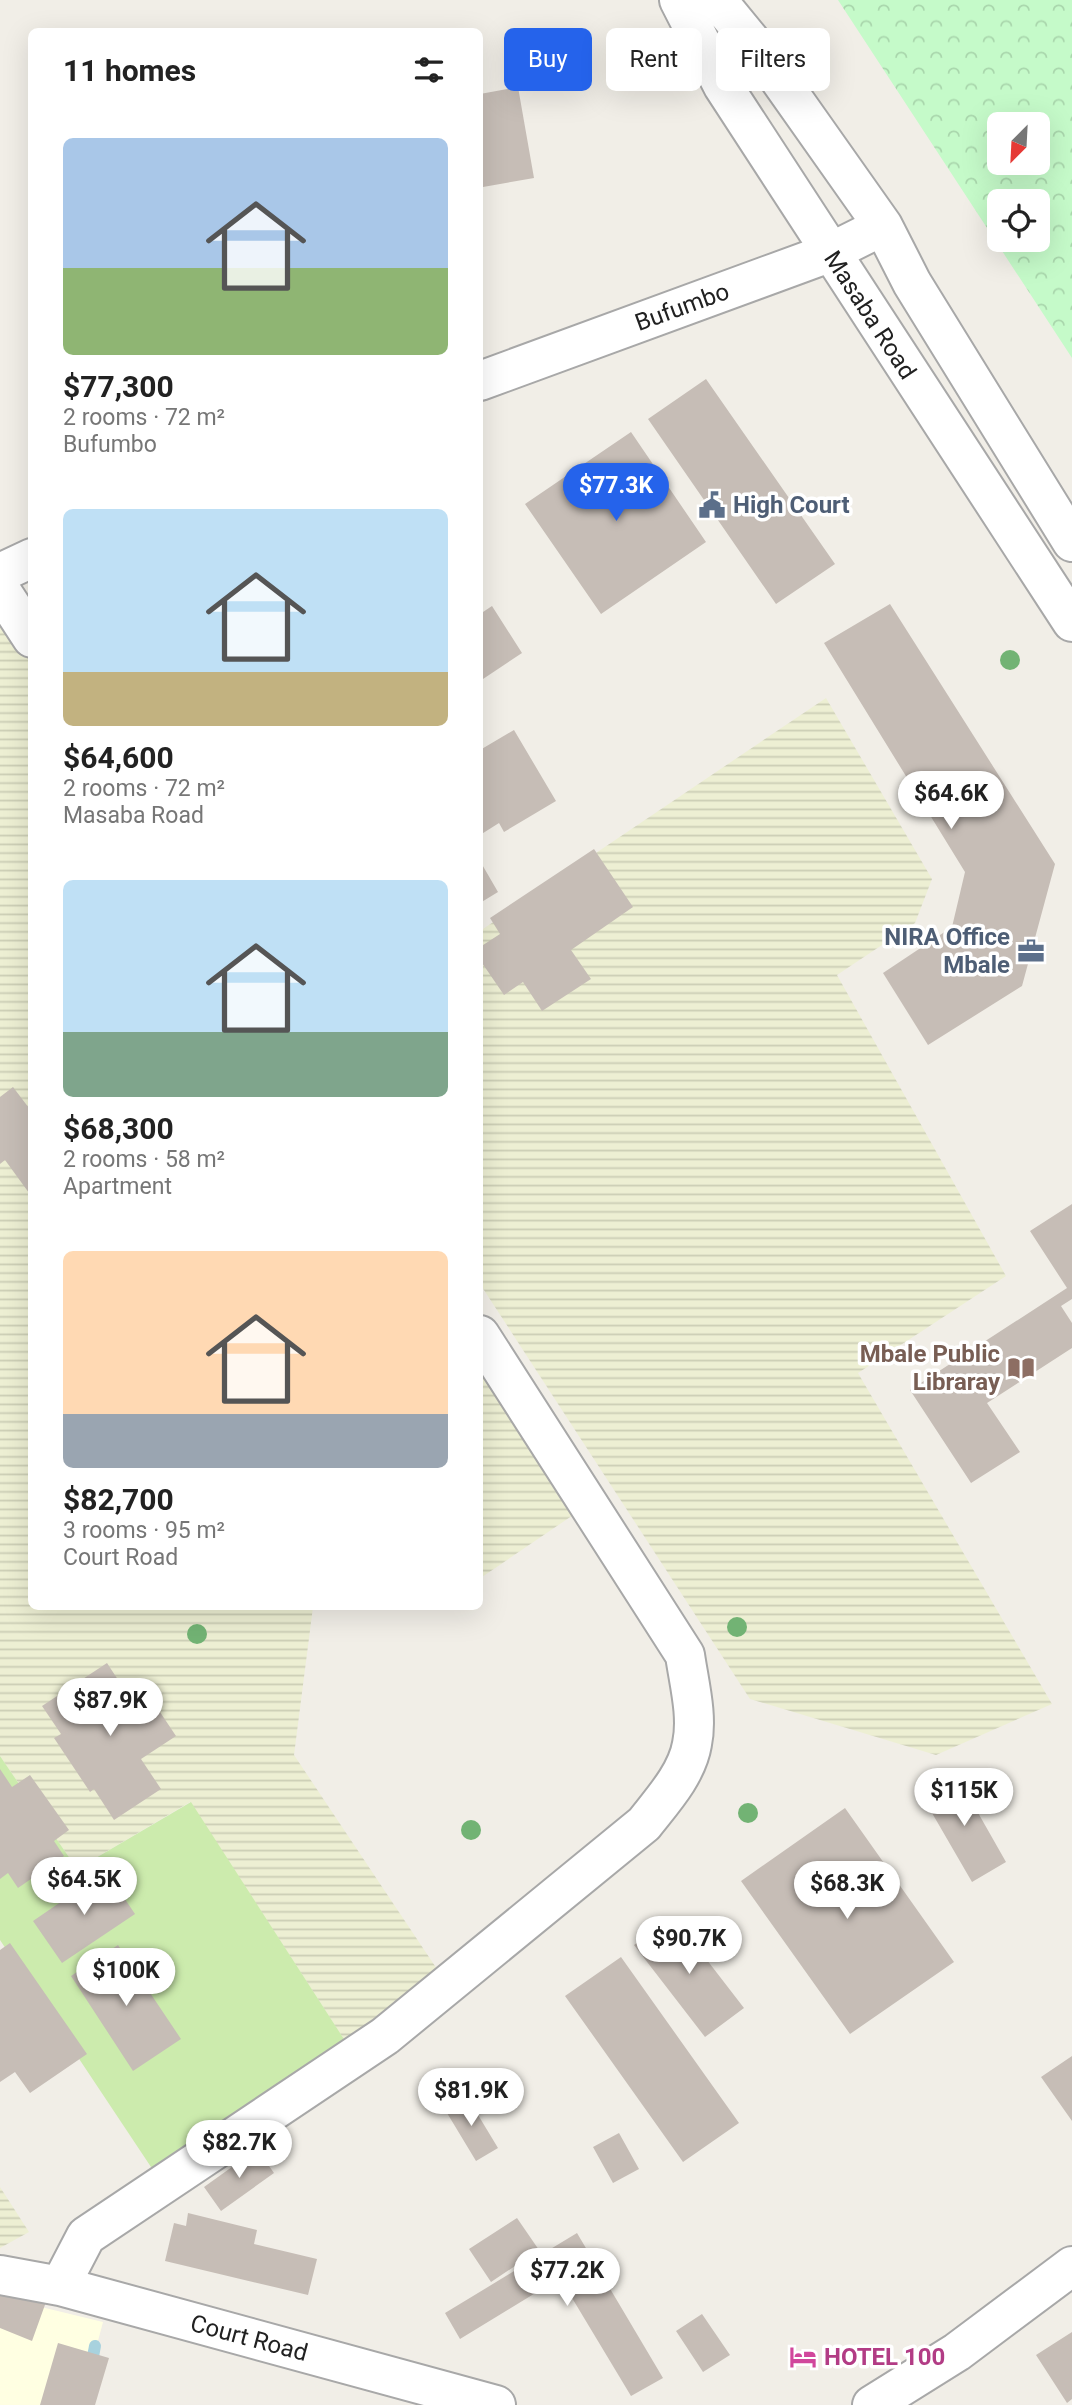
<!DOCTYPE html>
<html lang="en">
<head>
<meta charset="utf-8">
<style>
  :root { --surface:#fff; --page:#f2f2f2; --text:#222; --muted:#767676; --accent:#2563eb }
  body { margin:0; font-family:Roboto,sans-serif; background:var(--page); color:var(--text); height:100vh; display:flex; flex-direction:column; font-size:26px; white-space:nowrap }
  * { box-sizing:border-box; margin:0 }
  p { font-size:23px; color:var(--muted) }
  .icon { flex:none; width:38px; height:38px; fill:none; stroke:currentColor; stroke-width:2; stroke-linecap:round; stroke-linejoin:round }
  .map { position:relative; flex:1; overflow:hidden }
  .panel { position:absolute; left:28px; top:28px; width:455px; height:1582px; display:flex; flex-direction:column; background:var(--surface); border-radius:10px; box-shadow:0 7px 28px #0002 }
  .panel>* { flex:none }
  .guide { position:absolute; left:504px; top:28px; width:462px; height:63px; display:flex; gap:14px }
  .needle { width:46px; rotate:204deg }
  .fabs { position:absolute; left:987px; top:112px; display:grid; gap:14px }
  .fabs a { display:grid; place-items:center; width:63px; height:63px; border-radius:10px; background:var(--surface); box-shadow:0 7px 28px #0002; font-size:35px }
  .price { position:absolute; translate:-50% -60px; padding:0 16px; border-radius:24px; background:#fff; color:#222; font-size:23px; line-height:46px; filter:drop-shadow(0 2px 4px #0008) }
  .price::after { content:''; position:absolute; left:50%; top:42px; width:21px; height:16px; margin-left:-10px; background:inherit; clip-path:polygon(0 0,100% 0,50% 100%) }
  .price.current { background:var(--accent); color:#fff }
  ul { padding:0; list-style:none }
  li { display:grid; align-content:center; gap:14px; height:371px; padding:0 35px }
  li span { display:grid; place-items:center; height:217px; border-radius:10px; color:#555 }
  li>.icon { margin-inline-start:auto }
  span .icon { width:126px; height:126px; fill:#fffc; stroke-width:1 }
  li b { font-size:30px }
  h2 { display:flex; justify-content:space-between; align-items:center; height:84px; padding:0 35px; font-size:30px }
  .pill { padding:0 24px; border-radius:10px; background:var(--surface); box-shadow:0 7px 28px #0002; font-size:24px; line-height:63px }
  .pill.current { background:var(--accent); color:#fff }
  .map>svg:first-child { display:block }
</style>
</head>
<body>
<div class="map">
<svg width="1072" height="2405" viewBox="0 0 1072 2405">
  <defs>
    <pattern id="farmland-rules" width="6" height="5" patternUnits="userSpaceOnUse" patternTransform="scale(1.75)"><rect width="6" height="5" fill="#edefd3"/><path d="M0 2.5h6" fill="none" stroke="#cbcdb5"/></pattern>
    <pattern id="park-crowns" width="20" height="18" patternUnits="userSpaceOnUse" patternTransform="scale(1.75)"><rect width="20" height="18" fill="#c5fac9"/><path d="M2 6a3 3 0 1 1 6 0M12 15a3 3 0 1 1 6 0" fill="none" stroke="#a9d6ac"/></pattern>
  </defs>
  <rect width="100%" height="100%" fill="#f1eee7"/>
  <!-- education -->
  <path fill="#ffffe2" d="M0,2297L103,2322L81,2405H0Z"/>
  <!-- farmland -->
  <path fill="url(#farmland-rules)" d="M0,616L32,664V1606L313,1607L294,1755L441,1975L351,2050L190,1802L77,1869L0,1756Z
    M826,698L932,879L915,923L837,975L1006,1276L858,1373L1052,1704L936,1755L750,1699L480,1284V931Z
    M480,1353L582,1509L482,1577L480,1573Z
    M0,2187L29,2232L0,2248Z"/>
  <!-- grass -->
  <path fill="#ccebad" d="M0,1756L77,1869L191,1802L351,2050L155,2173L0,1940Z"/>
  <!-- park -->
  <path fill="url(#park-crowns)" fill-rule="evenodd" d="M838,0H1072V358ZM999,124H1038V163H999ZM999,201H1038V240H999Z"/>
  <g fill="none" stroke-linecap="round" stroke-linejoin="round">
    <!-- stream -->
    <path stroke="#a8d2de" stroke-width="12" d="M91,2367L95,2346"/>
  </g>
  <!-- building -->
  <path fill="#c6bdb6" d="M518,87L534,178L483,187L480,175V94Z
    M706,379L835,564L776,604L648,419Z
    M631,432L706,542L601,614L525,504Z
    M890,604L1055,864L1022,986L928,1045L883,973L952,927L965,872L824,643Z
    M492,606L522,653L480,681V614Z
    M514,730L556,801L504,832L499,823L480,835V750Z
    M594,849L633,907L571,950L591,979L542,1011L523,982L504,995L480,960V947L500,934L490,918Z
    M480,861L498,892L480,903Z
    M13,1087L32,1112V1197L5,1160L0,1164V1097Z
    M1072,1204V1299L1061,1306L1072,1323V1348L987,1403L1020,1452L971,1483L910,1390L1067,1288L1030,1231Z
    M107,1663L126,1692L140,1682L176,1736L141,1759L161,1789L114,1820L94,1789L90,1792L54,1738L61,1734L42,1706Z
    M0,1769L12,1787L30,1775L69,1830L54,1841L64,1856L18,1888L8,1873L0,1879Z
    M956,1774L1006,1862L972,1882L921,1794Z
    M845,1808L954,1962L850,2034L741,1881Z
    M106,1871L135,1914L62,1963L33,1921Z
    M673,1916L744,2008L705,2037L634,1945Z
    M10,1943L87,2054L30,2093L15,2072L0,2082V1950Z
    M118,1945L181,2039L133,2071L71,1976Z
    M621,1957L739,2123L683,2162L565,1996Z
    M1072,2056V2121L1041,2077Z
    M466,2095L498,2148L476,2161L444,2108Z
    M619,2133L639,2169L613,2183L593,2147Z
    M257,2149L274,2173L221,2211L204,2187Z
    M188,2213L257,2230L254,2244L317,2259L308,2295L165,2261L174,2223L186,2226Z
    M517,2218L539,2250L491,2282L469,2249Z
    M577,2233L663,2378L631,2396L560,2278L460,2339L445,2313Z
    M0,2290L46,2302L32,2341L0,2328Z
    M702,2314L730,2355L703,2372L676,2331Z
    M1072,2332V2399L1067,2403L1036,2355Z
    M58,2343L109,2358L95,2405H40Z"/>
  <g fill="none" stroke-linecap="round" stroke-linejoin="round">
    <defs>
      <path id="minor" d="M0,589L32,638
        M0,2275L60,2286L496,2405
        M60,2286L86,2236L385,2036L644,1824C662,1801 687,1774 692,1744C698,1716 689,1683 685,1655L480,1335
        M872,2405L957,2352L1072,2266"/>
      <path id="tertiary" d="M679,0L723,86L1072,622
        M717,0L763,56L883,226L912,283L1072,542
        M480,381L829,253L883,226
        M0,573L32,558"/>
    </defs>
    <!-- minor casing -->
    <use href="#minor" stroke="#a8a8a8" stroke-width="42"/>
    <!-- tertiary casing -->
    <use href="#tertiary" stroke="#a8a8a8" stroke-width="42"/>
    <!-- minor -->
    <use href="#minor" stroke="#fff" stroke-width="38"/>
    <!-- tertiary -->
    <use href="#tertiary" stroke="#fff" stroke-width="38"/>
  </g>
  <!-- trees -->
  <g fill="#72b374">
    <circle cx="1010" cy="660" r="10"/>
    <circle cx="737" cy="1627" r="10"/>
    <circle cx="197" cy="1634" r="10"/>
    <circle cx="748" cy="1813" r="10"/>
    <circle cx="471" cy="1830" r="10"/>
  </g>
  <!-- icons -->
  <defs>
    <symbol id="civic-bare" viewBox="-9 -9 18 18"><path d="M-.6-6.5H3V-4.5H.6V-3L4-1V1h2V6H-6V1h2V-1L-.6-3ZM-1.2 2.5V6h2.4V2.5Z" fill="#5c6f8a" stroke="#fff" stroke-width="2.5" paint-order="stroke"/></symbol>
    <symbol id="office-bare" viewBox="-9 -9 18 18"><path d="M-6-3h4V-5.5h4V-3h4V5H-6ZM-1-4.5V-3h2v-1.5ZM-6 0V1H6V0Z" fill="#5c6f8a" stroke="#fff" stroke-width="2.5" paint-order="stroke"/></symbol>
    <symbol id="library-bare" viewBox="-9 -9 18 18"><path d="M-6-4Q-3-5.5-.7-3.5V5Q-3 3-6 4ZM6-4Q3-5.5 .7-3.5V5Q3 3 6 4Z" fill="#8d6e63" stroke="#fff" stroke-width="2.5" paint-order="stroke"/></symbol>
    <symbol id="hotel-bare" viewBox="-9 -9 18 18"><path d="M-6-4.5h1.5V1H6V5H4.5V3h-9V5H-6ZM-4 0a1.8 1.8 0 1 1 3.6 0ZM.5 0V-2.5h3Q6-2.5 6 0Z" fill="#d1479c" stroke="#fff" stroke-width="2.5" paint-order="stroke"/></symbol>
  </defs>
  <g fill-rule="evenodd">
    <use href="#civic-bare" x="693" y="486" width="38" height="38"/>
    <use href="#office-bare" x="1012" y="932" width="38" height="38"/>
    <use href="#library-bare" x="1002" y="1349" width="38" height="38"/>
    <use href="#hotel-bare" x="784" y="2338" width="38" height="38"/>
  </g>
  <g text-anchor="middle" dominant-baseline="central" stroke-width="7" stroke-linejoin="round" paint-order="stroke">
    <!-- street labels -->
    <g font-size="24" fill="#212121" stroke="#fff">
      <text transform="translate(682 307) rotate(-20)">Bufumbo</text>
      <text transform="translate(870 315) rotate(57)">Masaba Road</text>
      <text transform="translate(249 2338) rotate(15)">Court Road</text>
    </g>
    <!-- service labels -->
    <g font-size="24" font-weight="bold" fill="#4e5e75" stroke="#fff" text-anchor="start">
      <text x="733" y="505">High Court</text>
      <text x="1010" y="937" text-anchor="end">NIRA Office<tspan x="1010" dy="28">Mbale</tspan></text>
    </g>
    <!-- education labels -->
    <g font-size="24" font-weight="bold" fill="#785e54" stroke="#fff" text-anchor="end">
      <text x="1000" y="1354">Mbale Public<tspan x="1000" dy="28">Libraray</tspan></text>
    </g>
    <!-- hotel labels -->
    <g font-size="24" font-weight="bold" fill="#b23c85" stroke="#fff" text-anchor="start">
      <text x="824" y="2357">HOTEL 100</text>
    </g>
  </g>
</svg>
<div class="fabs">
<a><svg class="needle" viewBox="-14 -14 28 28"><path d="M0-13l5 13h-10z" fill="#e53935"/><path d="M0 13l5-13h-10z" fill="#767676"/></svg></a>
<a><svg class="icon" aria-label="locate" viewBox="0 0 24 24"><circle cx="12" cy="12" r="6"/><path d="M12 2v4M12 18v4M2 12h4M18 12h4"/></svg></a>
</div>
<b class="price current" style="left:616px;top:523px">$77.3K</b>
<b class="price" style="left:951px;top:831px">$64.6K</b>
<b class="price" style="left:110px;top:1738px">$87.9K</b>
<b class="price" style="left:964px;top:1828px">$115K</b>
<b class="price" style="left:84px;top:1917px">$64.5K</b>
<b class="price" style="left:847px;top:1921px">$68.3K</b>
<b class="price" style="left:689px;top:1976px">$90.7K</b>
<b class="price" style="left:126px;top:2008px">$100K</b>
<b class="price" style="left:471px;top:2128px">$81.9K</b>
<b class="price" style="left:239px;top:2180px">$82.7K</b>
<b class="price" style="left:567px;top:2308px">$77.2K</b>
<div class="guide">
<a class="pill current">Buy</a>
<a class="pill">Rent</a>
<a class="pill">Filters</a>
</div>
<section class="panel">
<h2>11 homes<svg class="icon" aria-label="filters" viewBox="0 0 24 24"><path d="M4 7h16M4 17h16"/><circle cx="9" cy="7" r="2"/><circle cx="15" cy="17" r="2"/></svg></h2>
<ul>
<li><span style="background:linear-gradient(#a9c7e8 60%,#8fb573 0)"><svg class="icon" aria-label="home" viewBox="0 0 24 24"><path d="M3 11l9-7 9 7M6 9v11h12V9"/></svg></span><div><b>$77,300</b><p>2 rooms · 72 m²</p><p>Bufumbo</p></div></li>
<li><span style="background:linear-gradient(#bfe0f5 75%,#c2b280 0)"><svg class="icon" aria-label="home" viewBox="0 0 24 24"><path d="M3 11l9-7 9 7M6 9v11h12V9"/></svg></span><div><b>$64,600</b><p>2 rooms · 72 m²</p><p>Masaba Road</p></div></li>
<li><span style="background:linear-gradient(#bfe0f5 70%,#7fa58c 0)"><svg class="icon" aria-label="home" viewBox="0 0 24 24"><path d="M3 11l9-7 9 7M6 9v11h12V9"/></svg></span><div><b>$68,300</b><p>2 rooms · 58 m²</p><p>Apartment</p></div></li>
<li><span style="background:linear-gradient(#ffd9b3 75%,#9aa5b1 0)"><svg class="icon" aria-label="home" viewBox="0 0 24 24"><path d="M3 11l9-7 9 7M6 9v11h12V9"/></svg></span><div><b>$82,700</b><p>3 rooms · 95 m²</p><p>Court Road</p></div></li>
</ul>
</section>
</div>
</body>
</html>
